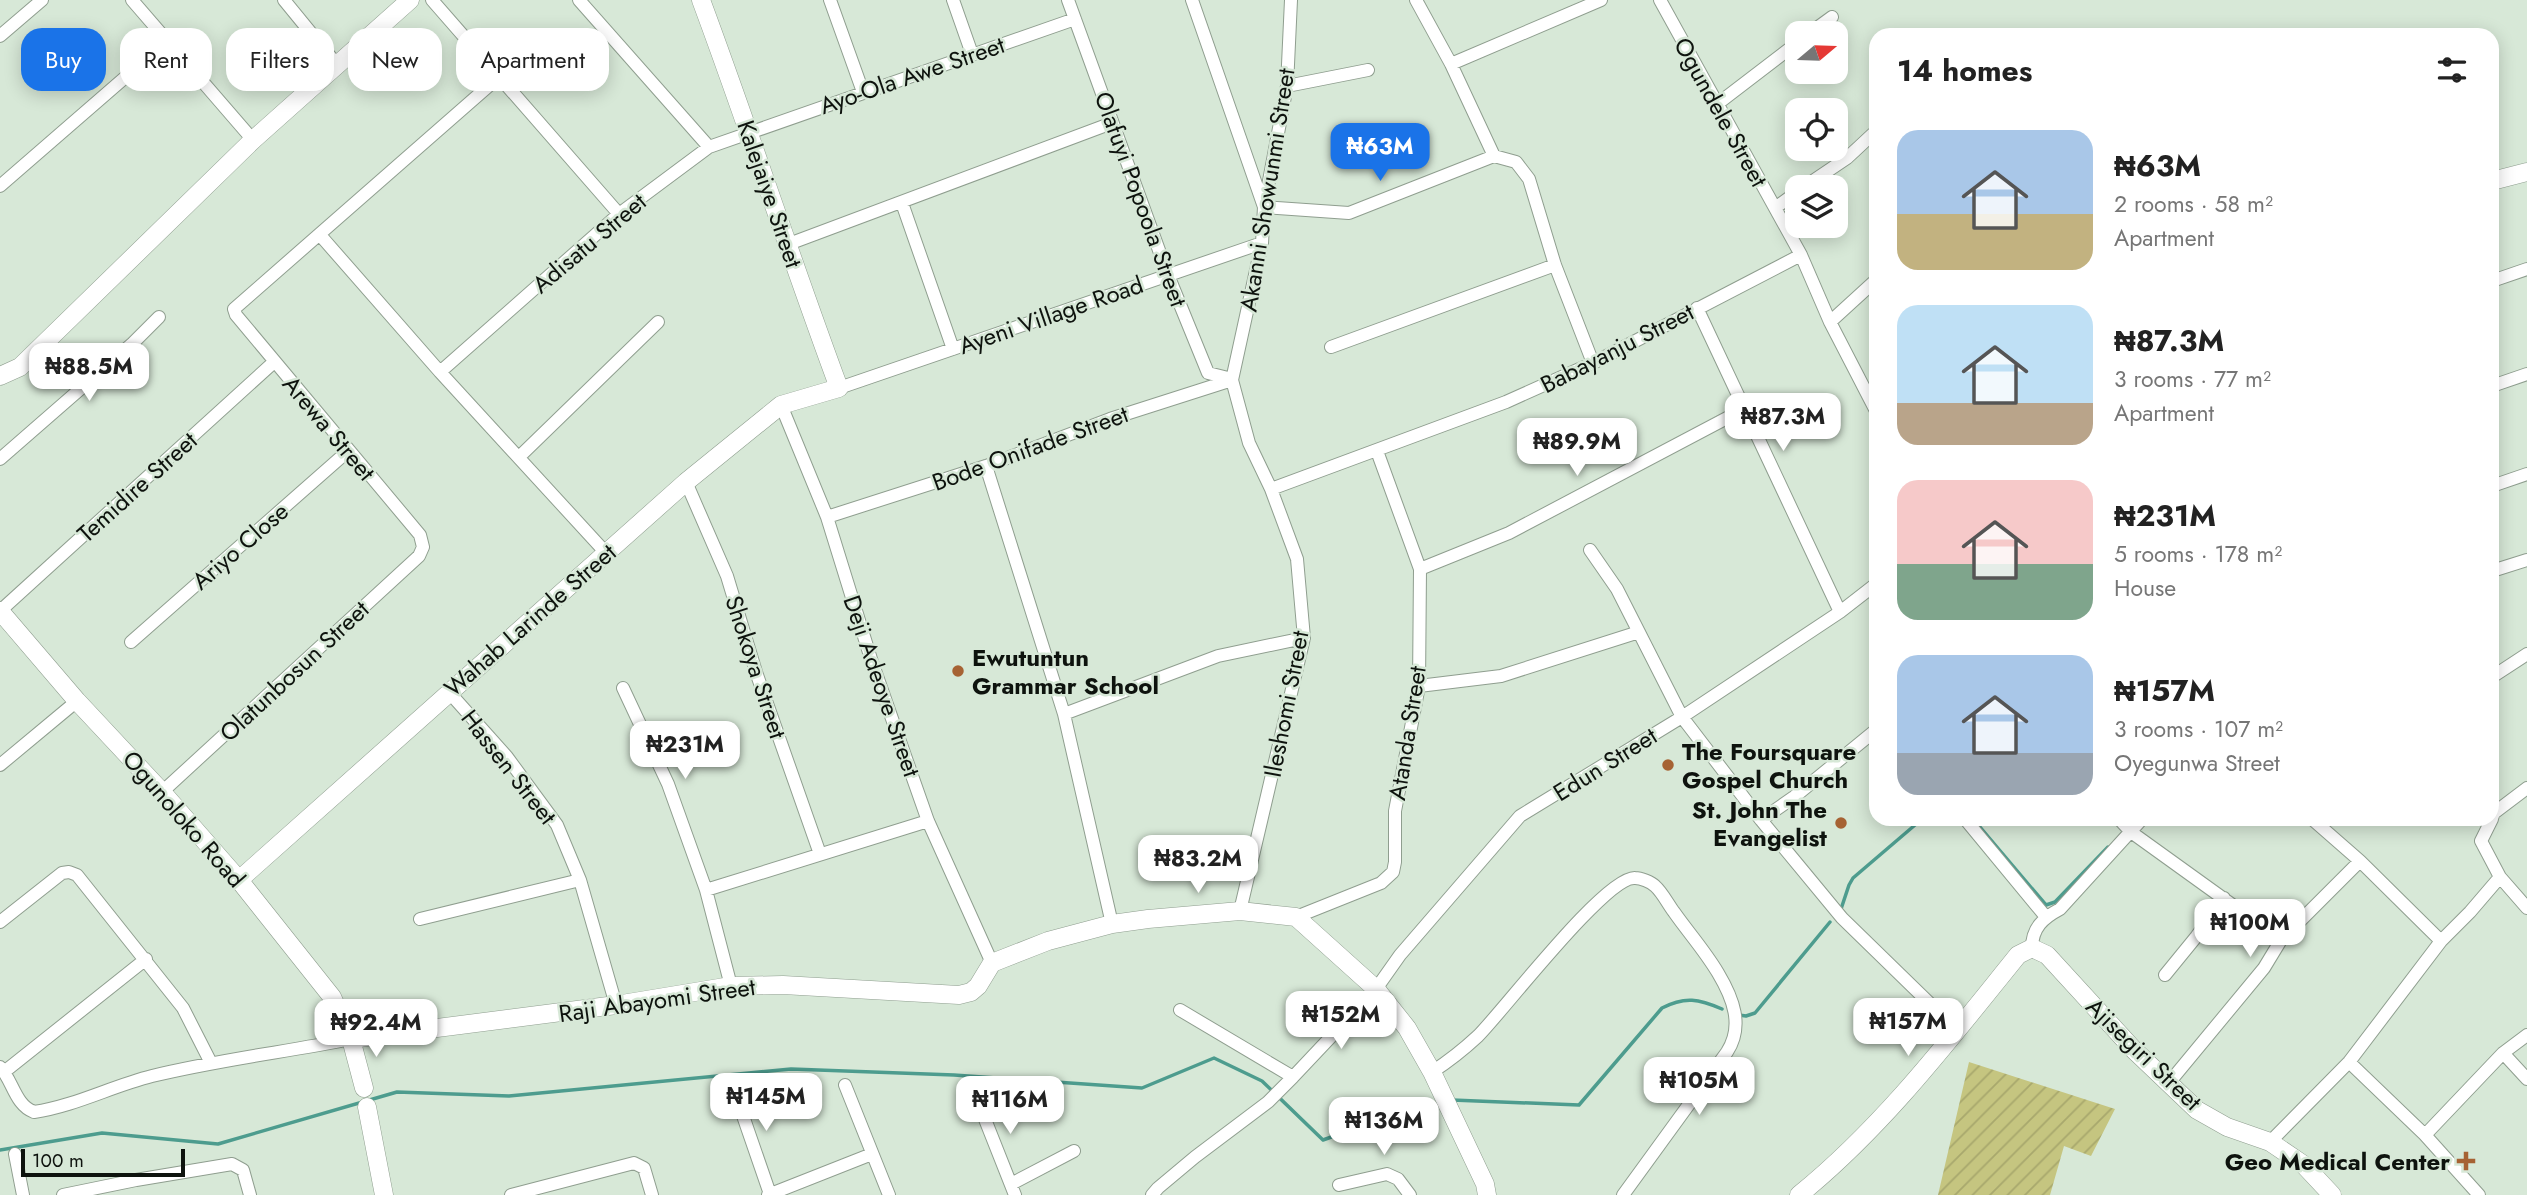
<!DOCTYPE html>
<html lang="en">
<head>
<meta charset="utf-8">
<style>
  :root { --surface:#fff; --page:#f2f2f2; --text:#222; --muted:#767676; --accent:#1a73e8 }
  body { margin:0; font-family:Jost,sans-serif; background:var(--page); color:var(--text); height:100vh; display:flex; flex-direction:column; font-size:26px; white-space:nowrap }
  * { box-sizing:border-box; margin:0 }
  p { font-size:23px; color:var(--muted) }
  .icon { flex:none; width:38px; height:38px; fill:none; stroke:currentColor; stroke-width:2; stroke-linecap:round; stroke-linejoin:round }
  .map { position:relative; flex:1; overflow:hidden }
  .panel { position:absolute; left:1869px; top:28px; width:630px; height:798px; display:flex; flex-direction:column; background:var(--surface); border-radius:21px; box-shadow:0 4px 18px #0003 }
  .panel>* { flex:none }
  .guide { position:absolute; left:21px; top:28px; width:665px; height:63px; display:flex; gap:14px }
  .needle { width:46px; rotate:71deg }
  .tools { position:absolute; left:1785px; top:21px; display:grid; gap:14px }
  .tools a { display:grid; place-items:center; width:63px; height:63px; border-radius:14px; background:var(--surface); box-shadow:0 4px 18px #0003; font-size:35px }
  .scale { position:absolute; left:21px; bottom:18px; width:164px; box-sizing:border-box; padding-left:7px; border:4px solid #0e130e; border-top:0; font-size:19px; line-height:24px; white-space:nowrap; color:#0e130e; -webkit-text-stroke:5px #d7e8d7; paint-order:stroke }
  .price { position:absolute; translate:-50% -60px; padding:0 16px; border-radius:14px; background:#fff; color:#222; font-size:23px; line-height:46px; filter:drop-shadow(0 2px 4px #0008) }
  .price::after { content:''; position:absolute; left:50%; top:42px; width:21px; height:16px; margin-left:-10px; background:inherit; clip-path:polygon(0 0,100% 0,50% 100%) }
  .price.selected { background:var(--accent); color:#fff }
  ul { padding:0; list-style:none }
  li { display:flex; align-items:center; gap:21px; height:175px; padding:0 28px }
  li span { display:grid; place-items:center; flex:none; width:196px; height:140px; border-radius:21px; color:#555 }
  li>.icon { margin-inline-start:auto }
  span .icon { width:84px; height:84px; fill:#fffc; stroke-width:1 }
  li b { font-size:30px }
  h2 { display:flex; justify-content:space-between; align-items:center; height:84px; padding:0 28px; font-size:30px }
  .tag { padding:0 24px; border-radius:21px; background:var(--surface); box-shadow:0 4px 18px #0003; font-size:24px; line-height:63px }
  .tag.selected { background:var(--accent); color:#fff }
  .map>svg:first-child { display:block }
</style>
</head>
<body>
<div class="map">
<svg width="2527" height="1195" viewBox="0 0 2527 1195">
  <defs>
    <pattern id="garden-furrows" width="10" height="10" patternUnits="userSpaceOnUse" patternTransform="scale(1.75)"><rect width="10" height="10" fill="#c5c580"/><path d="M-1 1l2-2M0 10L10 0M9 11l2-2" fill="none" stroke="#a8a86d"/></pattern>
  </defs>
  <rect width="100%" height="100%" fill="#d7e8d7"/>
  <!-- garden -->
  <path fill="url(#garden-furrows)" d="M1969,1062L2115,1109L2091,1156L2064,1146L2050,1195H1938Z"/>
  <g fill="none" stroke-linecap="round" stroke-linejoin="round">
    <!-- stream -->
    <path stroke="#4d9c8e" stroke-width="3.5" d="M1973,819L2046,905L2055,902L2108,847
      M1841,909L1849,885L1853,878L1922,819
      M1739,1015L1746,1016L1755,1013L1830,922
      M1452,1100L1579,1105L1662,1008C1685,996 1699,999 1722,1009
      M0,1150L102,1133L218,1144L397,1092L509,1096L791,1069L954,1075L1142,1088L1214,1058L1262,1081L1323,1140L1431,1101"/>
    <defs>
      <path id="street" d="M132,0L253,140
        M284,0L338,66
        M432,0L619,214
        M579,0L709,147
        M830,0L863,92
        M953,0L972,54
        M1068,0L1168,275L1208,373L1232,379
        M1192,0L1264,207L1349,213L1494,156
        M1416,0L1451,64L1494,156L1516,162L1529,179L1555,265L1593,363
        M1660,0L1801,255L1830,322L1876,411
        M1810,33L1832,17
        M0,36L42,0
        M1451,64L1601,0
        M1287,86L1368,70
        M1716,105L1797,43
        M0,186L167,41
        M1804,187L1847,158L1876,131
        M902,203L953,349
        M1775,208L1797,192
        M320,235L440,372L607,554
        M786,245L1112,123
        M2492,281L2527,269
        M1697,308L1840,612
        M1830,322L1876,280
        M1331,347L1555,265
        M440,372L619,214L709,147L1075,19
        M2492,386L2527,374
        M839,388L1262,243
        M781,405L827,517L871,659L928,821L992,963
        M519,457L658,322
        M0,459L133,343L159,317
        M986,466L1064,714L1112,924
        M686,482L727,576L756,672L820,854
        M2492,486L2527,474
        M1271,489L1506,402L1593,363L1801,255
        M827,517L986,466L1110,419L1232,380
        M1590,550L1617,589L1682,717L1761,820L1842,918L1957,1030
        M1420,569L1509,533L1744,409
        M2492,571L2527,560
        M0,611L274,362
        M131,642L348,451
        M2492,677L2527,654
        M1419,686L1501,676L1639,632
        M623,688L668,784L706,890L731,986
        M448,691L507,757L557,825L580,880L616,1005
        M1064,714L1218,656L1304,638
        M0,765L77,701
        M162,792L419,556L423,547L420,535L236,315L234,309L500,76
        M2492,818L2494,813L2527,788
        M1965,819L2046,917
        M2119,819L2131,832L2281,940
        M2312,819L2360,861L2441,941
        M2492,819L2481,841L2500,877L2527,908
        M1761,820L1794,797L1876,730
        M706,890L928,821
        M1240,911L1304,638L1297,559L1271,489L1249,443L1232,380L1262,243L1264,207L1287,86L1291,0
        M1296,917L1381,883L1393,872L1395,862V811L1419,686L1420,569L1377,451
        M420,919L580,880
        M0,922L62,873L69,872L77,875L183,1008L211,1063
        M2032,948C2032,928 2043,918 2060,909L2142,819
        M2165,975L2196,937L2224,898
        M1180,1010L1293,1077
        M2503,1053L2527,1079
        M2349,1062L2425,1135L2479,1195
        M0,1067C13,1081 15,1105 34,1112C75,1106 112,1086 152,1076C217,1060 285,1052 351,1039
        M4,1072L146,959
        M1432,1072C1449,1061 1464,1049 1478,1036C1504,1010 1606,876 1635,878C1641,878 1651,882 1655,886C1662,892 1668,904 1674,912C1688,932 1705,951 1718,973C1733,998 1744,1026 1727,1052L1623,1195
        M731,1081L770,1194
        M2168,1084L2264,968L2281,940L2360,861
        M845,1085L889,1195
        M973,1089L1015,1195
        M2425,1135L2503,1053L2527,1035
        M2270,1142L2349,1062L2441,941L2470,912L2500,877
        M15,1154L23,1195
        M1011,1184L1074,1151
        M1339,1185L1387,1174L1398,1179L1410,1195
        M63,1195L136,1180L232,1164L243,1170L250,1195
        M511,1195L634,1163L644,1168L652,1195
        M768,1195L872,1154
        M1152,1195L1158,1188L1195,1157L1268,1102L1293,1077L1376,989L1400,955L1520,816L1682,717L1840,612L1876,584"/>
      <path id="secondary" d="M2492,181L2527,172
        M0,376L20,367L253,140L410,0
        M0,611L77,701L162,792L239,880L332,997L351,1039L364,1088
        M239,880L686,482L781,405L839,388C791,259 749,129 701,0
        M351,1039L616,1005L731,986L783,985L959,995L971,992L978,986L992,963L1048,941L1112,924L1148,919L1240,911L1296,917L1376,989L1407,1028L1432,1072L1485,1184L1487,1195
        M367,1107L384,1195
        M1799,1195C1883,1127 1950,1039 2018,955L2032,948L2047,955L2134,1050L2197,1110L2227,1127L2270,1142L2304,1165L2332,1195"/>
    </defs>
    <!-- street casing -->
    <use href="#street" stroke="#8f9e8f" stroke-width="14"/>
    <!-- secondary casing -->
    <use href="#secondary" stroke="#8f9e8f" stroke-width="19"/>
    <!-- street -->
    <use href="#street" stroke="#fff" stroke-width="12"/>
    <!-- secondary -->
    <use href="#secondary" stroke="#fff" stroke-width="18"/>
  </g>
  <!-- markers -->
  <g fill="#a66233" stroke="#d7e8d7" stroke-width="2.5">
    <circle cx="958" cy="671" r="7"/>
    <circle cx="1668" cy="765" r="7"/>
    <circle cx="1841" cy="823" r="7"/>
    <path d="M2462.5 1150.5h7v7h7v7h-7v7h-7v-7h-7v-7h7z"/>
  </g>
  <g text-anchor="middle" dominant-baseline="central" stroke-width="5" stroke-linejoin="round" paint-order="stroke">
    <!-- street labels -->
    <g font-size="24" fill="#0e130e" stroke="#d7e8d7">
      <text transform="translate(912 75) rotate(-19)">Ayo-Ola Awe Street</text>
      <text transform="translate(1721 112) rotate(61)">Ogundele Street</text>
      <text transform="translate(1267 190) rotate(-81)">Akanni Showunmi Street</text>
      <text transform="translate(770 194) rotate(71)">Kalejaiye Street</text>
      <text transform="translate(1141 199) rotate(70)">Olafuyi Popoola Street</text>
      <text transform="translate(589 243) rotate(-40)">Adisatu Street</text>
      <text transform="translate(1051 315) rotate(-19)">Ayeni Village Road</text>
      <text transform="translate(1617 348) rotate(-27)">Babayanju Street</text>
      <text transform="translate(329 428) rotate(50)">Arewa Street</text>
      <text transform="translate(1030 448) rotate(-20)">Bode Onifade Street</text>
      <text transform="translate(137 487) rotate(-42)">Temidire Street</text>
      <text transform="translate(240 546) rotate(-41)">Ariyo Close</text>
      <text transform="translate(530 620) rotate(-41)">Wahab Larinde Street</text>
      <text transform="translate(756 667) rotate(72)">Shokoya Street</text>
      <text transform="translate(294 671) rotate(-43)">Olatunbosun Street</text>
      <text transform="translate(882 686) rotate(71)">Deji Adeoye Street</text>
      <text transform="translate(1286 704) rotate(-79)">Ileshomi Street</text>
      <text transform="translate(1407 733) rotate(-81)">Atanda Street</text>
      <text transform="translate(1605 764) rotate(-32)">Edun Street</text>
      <text transform="translate(509 767) rotate(52)">Hassen Street</text>
      <text transform="translate(184 819) rotate(49)">Ogunoloko Road</text>
      <text transform="translate(657 1000) rotate(-8)">Raji Abayomi Street</text>
      <text transform="translate(2144 1054) rotate(44)">Ajisegiri Street</text>
    </g>
    <!-- poi labels -->
    <g font-size="24" font-weight="bold" fill="#0e130e" stroke="#d7e8d7" text-anchor="start">
      <text x="972" y="657">Ewutuntun<tspan x="972" dy="28">Grammar School</tspan></text>
      <text x="1682" y="751">The Foursquare<tspan x="1682" dy="28">Gospel Church</tspan></text>
      <text x="1827" y="809" text-anchor="end">St. John The<tspan x="1827" dy="28">Evangelist</tspan></text>
      <text x="2450" y="1161" text-anchor="end">Geo Medical Center</text>
    </g>
  </g>
</svg>
<div class="tools">
<a><svg class="needle" viewBox="-14 -14 28 28"><path d="M0-13l5 13h-10z" fill="#e53935"/><path d="M0 13l5-13h-10z" fill="#767676"/></svg></a>
<a><svg class="icon" aria-label="locate" viewBox="0 0 24 24"><circle cx="12" cy="12" r="6"/><path d="M12 2v4M12 18v4M2 12h4M18 12h4"/></svg></a>
<a><svg class="icon" aria-label="layers" viewBox="0 0 24 24"><path d="M12 4l9 5-9 5-9-5zM3 14l9 5 9-5"/></svg></a>
</div>
<div class="scale">100 m</div>
<b class="price selected" style="left:1380px;top:183px">₦63M</b>
<b class="price" style="left:89px;top:403px">₦88.5M</b>
<b class="price" style="left:1783px;top:453px">₦87.3M</b>
<b class="price" style="left:1577px;top:478px">₦89.9M</b>
<b class="price" style="left:685px;top:781px">₦231M</b>
<b class="price" style="left:1198px;top:895px">₦83.2M</b>
<b class="price" style="left:2250px;top:959px">₦100M</b>
<b class="price" style="left:1341px;top:1051px">₦152M</b>
<b class="price" style="left:1908px;top:1058px">₦157M</b>
<b class="price" style="left:376px;top:1059px">₦92.4M</b>
<b class="price" style="left:1699px;top:1117px">₦105M</b>
<b class="price" style="left:766px;top:1133px">₦145M</b>
<b class="price" style="left:1010px;top:1136px">₦116M</b>
<b class="price" style="left:1384px;top:1157px">₦136M</b>
<div class="guide">
<a class="tag selected">Buy</a>
<a class="tag">Rent</a>
<a class="tag">Filters</a>
<a class="tag">New</a>
<a class="tag">Apartment</a>
</div>
<section class="panel">
<h2>14 homes<svg class="icon" aria-label="filters" viewBox="0 0 24 24"><path d="M4 7h16M4 17h16"/><circle cx="9" cy="7" r="2"/><circle cx="15" cy="17" r="2"/></svg></h2>
<ul>
<li><span style="background:linear-gradient(#a9c7e8 60%,#c2b280 0)"><svg class="icon" aria-label="home" viewBox="0 0 24 24"><path d="M3 11l9-7 9 7M6 9v11h12V9"/></svg></span><div><b>₦63M</b><p>2 rooms · 58 m²</p><p>Apartment</p></div></li>
<li><span style="background:linear-gradient(#bfe0f5 70%,#b9a48a 0)"><svg class="icon" aria-label="home" viewBox="0 0 24 24"><path d="M3 11l9-7 9 7M6 9v11h12V9"/></svg></span><div><b>₦87.3M</b><p>3 rooms · 77 m²</p><p>Apartment</p></div></li>
<li><span style="background:linear-gradient(#f6c9c9 60%,#7fa58c 0)"><svg class="icon" aria-label="home" viewBox="0 0 24 24"><path d="M3 11l9-7 9 7M6 9v11h12V9"/></svg></span><div><b>₦231M</b><p>5 rooms · 178 m²</p><p>House</p></div></li>
<li><span style="background:linear-gradient(#a9c7e8 70%,#9aa5b1 0)"><svg class="icon" aria-label="home" viewBox="0 0 24 24"><path d="M3 11l9-7 9 7M6 9v11h12V9"/></svg></span><div><b>₦157M</b><p>3 rooms · 107 m²</p><p>Oyegunwa Street</p></div></li>
</ul>
</section>
</div>
</body>
</html>
